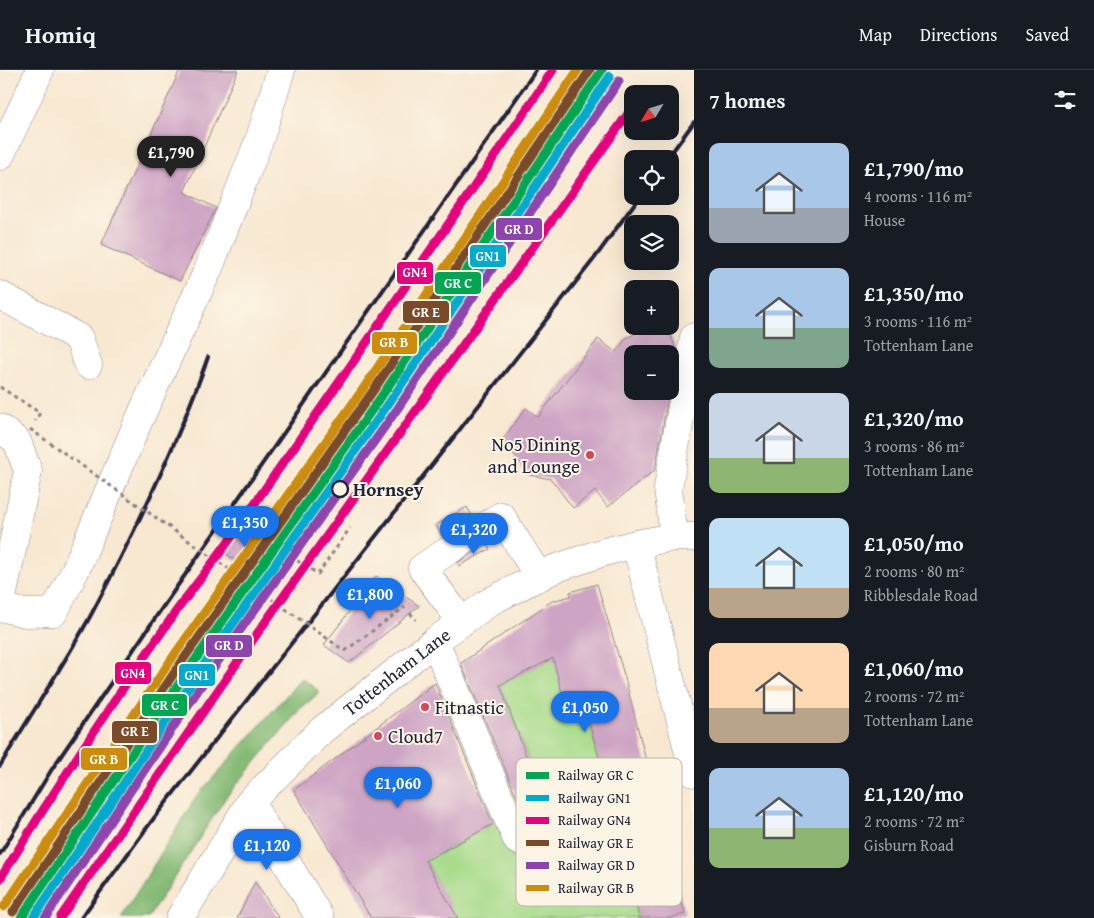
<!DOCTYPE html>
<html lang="en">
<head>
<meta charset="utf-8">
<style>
  :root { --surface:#171b24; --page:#242831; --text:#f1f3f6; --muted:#9ea1a6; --line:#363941; --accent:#1a73e8 }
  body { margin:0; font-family:"Gentium Book Plus",serif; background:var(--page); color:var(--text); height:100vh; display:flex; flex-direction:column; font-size:19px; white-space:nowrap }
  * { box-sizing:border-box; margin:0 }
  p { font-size:16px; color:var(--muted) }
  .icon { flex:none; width:28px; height:28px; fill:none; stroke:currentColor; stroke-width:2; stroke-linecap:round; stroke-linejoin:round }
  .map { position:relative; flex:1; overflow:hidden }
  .sheet { display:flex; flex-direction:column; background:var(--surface); width:400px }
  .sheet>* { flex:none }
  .needle { width:32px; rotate:232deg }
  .buttons { position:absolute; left:624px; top:15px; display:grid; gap:10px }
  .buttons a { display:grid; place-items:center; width:55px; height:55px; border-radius:10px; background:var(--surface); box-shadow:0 5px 20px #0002; font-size:25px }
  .price { position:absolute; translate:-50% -42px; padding:0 11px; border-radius:18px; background:var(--accent); color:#fff; font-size:16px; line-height:32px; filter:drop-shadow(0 1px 2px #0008) }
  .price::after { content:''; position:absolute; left:50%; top:30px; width:15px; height:11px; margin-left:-8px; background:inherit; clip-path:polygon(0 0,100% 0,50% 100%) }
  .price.current { background:#222; color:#fff }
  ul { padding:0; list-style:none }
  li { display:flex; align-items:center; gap:15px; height:125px; padding:0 15px }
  li span { display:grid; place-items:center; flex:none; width:140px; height:100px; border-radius:10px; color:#555 }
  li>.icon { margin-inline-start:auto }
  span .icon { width:60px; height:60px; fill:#fffc; stroke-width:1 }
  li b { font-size:21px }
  h2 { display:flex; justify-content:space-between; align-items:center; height:60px; padding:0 15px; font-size:21px }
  header { display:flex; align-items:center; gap:30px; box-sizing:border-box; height:70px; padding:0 25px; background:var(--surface); border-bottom:1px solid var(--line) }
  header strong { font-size:24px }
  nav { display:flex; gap:28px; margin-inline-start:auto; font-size:18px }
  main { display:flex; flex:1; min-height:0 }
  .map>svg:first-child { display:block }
</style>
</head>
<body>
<header>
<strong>Homiq</strong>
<nav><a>Map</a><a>Directions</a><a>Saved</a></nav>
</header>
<main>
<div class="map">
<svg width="694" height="848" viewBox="0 0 694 848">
  <rect width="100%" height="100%" fill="#fcf5e5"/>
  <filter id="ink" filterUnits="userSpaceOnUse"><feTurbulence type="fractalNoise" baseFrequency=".02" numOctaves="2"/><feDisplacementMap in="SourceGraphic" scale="10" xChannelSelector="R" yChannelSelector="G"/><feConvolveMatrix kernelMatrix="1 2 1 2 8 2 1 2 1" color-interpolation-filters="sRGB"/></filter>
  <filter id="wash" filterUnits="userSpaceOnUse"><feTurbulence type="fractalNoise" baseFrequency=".0096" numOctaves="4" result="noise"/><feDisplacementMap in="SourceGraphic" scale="20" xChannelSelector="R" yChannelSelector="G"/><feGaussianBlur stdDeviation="1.12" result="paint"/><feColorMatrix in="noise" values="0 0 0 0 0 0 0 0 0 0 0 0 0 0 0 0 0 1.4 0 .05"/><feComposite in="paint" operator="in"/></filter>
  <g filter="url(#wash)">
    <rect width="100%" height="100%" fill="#f8e8d1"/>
    <!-- green -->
    <path fill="#a8db8b" stroke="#657e63" d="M558,585L562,625L567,643L586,638L603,705L587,710L591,729L609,724L620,769L603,794L608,797L613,815L630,811L639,848H455L426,791L395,809L423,759L439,784L496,752L513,788L558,767L500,615Z"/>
    <!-- forest -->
    <path fill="#86bb77" stroke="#546e59" d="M302,608L320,622L300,639L226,727L148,848H121L196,727Z"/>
    <g id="blocks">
      <!-- building -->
      <path fill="#cea4c4" d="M180,0H238L184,122L216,138L180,211L101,175Z
        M651,256H667L676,279L670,314V284H632V321H669L655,400L608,437L595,421L573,438L551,409L529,405L503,369L526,338L538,347L598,269L616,282L626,268Z
        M467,437L472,446L442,466L436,455Z
        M241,457L267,474L249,500L224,482Z
        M487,474L490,479L459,496L457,493Z
        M376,506L419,536L349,593L324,575Z
        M597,514L625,608L685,844L670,848H639L630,811L613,815L601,774L620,769L609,724L585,638L567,643L553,588L500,615L543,731L522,740L461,593L552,531L571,526L570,522Z
        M435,613L493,754L425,791L458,848H371L294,720Z
        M255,812L279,848H237Z"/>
    </g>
  </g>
  <g filter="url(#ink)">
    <use href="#blocks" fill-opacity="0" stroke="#8d8586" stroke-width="1"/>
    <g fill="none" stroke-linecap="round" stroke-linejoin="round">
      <defs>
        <path id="minor" d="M0,86L40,0
          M0,225L79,268L88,295
          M0,358L17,371L28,401L0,538
          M674,467L668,418L694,267
          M636,474L694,703
          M0,537L25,543L54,542L75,501L138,352L208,200L260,68L281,0
          M462,552L422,498L501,446L539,507
          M435,571L517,770
          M250,732L320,848"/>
        <g id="major">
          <path id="s1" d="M180,848L250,732L322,660L435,571L491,531L554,499L604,482L636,474L674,467H694"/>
        </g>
      </defs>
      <!-- minor casing -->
      <use href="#minor" stroke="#8d8586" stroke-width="29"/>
      <!-- major casing -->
      <use href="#major" stroke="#8d8586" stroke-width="29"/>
      <!-- path -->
      <path stroke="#8d8586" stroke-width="3" stroke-dasharray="4 4" stroke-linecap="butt" d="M0,317L40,343L35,351
        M257,465L318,504L350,458
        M231,500L291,417
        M410,543L416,550
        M345,581L405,537"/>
      <!-- minor -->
      <use href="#minor" stroke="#fff" stroke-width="28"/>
      <!-- major -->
      <use href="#major" stroke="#fff" stroke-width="28"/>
      <!-- rail -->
      <path stroke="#22223b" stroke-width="4" d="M667,89L694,52
        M0,696C30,645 64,595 92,543C136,460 177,375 208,287
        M0,784L52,699L160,541L536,0
        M81,848L154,748L594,189L640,126"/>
      <!-- path-bridge -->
      <path stroke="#8d8586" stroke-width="3" stroke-dasharray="4 4" stroke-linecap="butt" d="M30,359L345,581"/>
      <defs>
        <path id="rail-1" d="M21,848L193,593L381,327L602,0"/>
        <path id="rail-2" d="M33,848L201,599L389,333L610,6"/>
        <path id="rail-3" d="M0,809C54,721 111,634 170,550C190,521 212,495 232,466C340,311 448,157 553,0
          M60,848L266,551L632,38"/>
        <path id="rail-4" d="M13,842L185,587L373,321L590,0"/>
        <path id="rail-5" d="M45,848L209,604L398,338L619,11"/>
        <path id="rail-6" d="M4,837L177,581L365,316L578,0"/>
      </defs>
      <!-- rail-1 casing -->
      <use href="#rail-1" stroke="#fcf5e5" stroke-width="12"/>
      <!-- rail-2 casing -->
      <use href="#rail-2" stroke="#fcf5e5" stroke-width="12"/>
      <!-- rail-3 casing -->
      <use href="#rail-3" stroke="#fcf5e5" stroke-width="12"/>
      <!-- rail-4 casing -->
      <use href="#rail-4" stroke="#fcf5e5" stroke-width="12"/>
      <!-- rail-5 casing -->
      <use href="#rail-5" stroke="#fcf5e5" stroke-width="12"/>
      <!-- rail-6 casing -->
      <use href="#rail-6" stroke="#fcf5e5" stroke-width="12"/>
      <!-- rail-1 -->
      <use href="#rail-1" stroke="#00a651" stroke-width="9"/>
      <!-- rail-2 -->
      <use href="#rail-2" stroke="#00a9ce" stroke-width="9"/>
      <!-- rail-3 -->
      <use href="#rail-3" stroke="#e5007d" stroke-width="9"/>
      <!-- rail-4 -->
      <use href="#rail-4" stroke="#7a4b2a" stroke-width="9"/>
      <!-- rail-5 -->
      <use href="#rail-5" stroke="#8e44ad" stroke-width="9"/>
      <!-- rail-6 -->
      <use href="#rail-6" stroke="#cc8c0c" stroke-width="9"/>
    </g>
  </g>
  <!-- markers -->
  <g fill="#d1495b" stroke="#fcf5e5" stroke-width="2">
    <circle cx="590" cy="385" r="5"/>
    <circle cx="425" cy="637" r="5"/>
    <circle cx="378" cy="666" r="5"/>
  </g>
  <circle fill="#fcf5e5" stroke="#22223b" stroke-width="2.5" cx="340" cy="419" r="8"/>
  <g text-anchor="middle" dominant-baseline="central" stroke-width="4" stroke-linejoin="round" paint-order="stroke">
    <!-- poi labels -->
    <g font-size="19" fill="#22223b" stroke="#fcf5e5" text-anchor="start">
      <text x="580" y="374" text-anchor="end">No5 Dining<tspan x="580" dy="22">and Lounge</tspan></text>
      <text x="435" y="637">Fitnastic</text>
      <text x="388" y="666">Cloud7</text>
    </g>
    <!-- stop labels -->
    <g font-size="19" font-weight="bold" fill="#22223b" stroke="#fcf5e5" text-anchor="start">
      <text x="353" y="419">Hornsey</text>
    </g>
    <!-- street labels -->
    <g font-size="19" fill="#22223b" stroke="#fcf5e5">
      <text stroke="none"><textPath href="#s1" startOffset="332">Tottenham Lane</textPath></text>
    </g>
  </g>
  <!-- legend -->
  <rect x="516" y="688" width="166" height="148" rx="8" fill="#fcf5e5" stroke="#bbb6b2" stroke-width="1"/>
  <rect x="526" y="702" width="23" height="7" fill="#00a651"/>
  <rect x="526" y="725" width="23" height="6" fill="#00a9ce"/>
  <rect x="526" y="747" width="23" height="7" fill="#e5007d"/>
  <rect x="526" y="770" width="23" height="6" fill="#7a4b2a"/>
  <rect x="526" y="792" width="23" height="7" fill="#8e44ad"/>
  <rect x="526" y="815" width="23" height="6" fill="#cc8c0c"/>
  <g font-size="14" fill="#22223b">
    <text x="558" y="710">Railway GR C</text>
    <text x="558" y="733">Railway GN1</text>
    <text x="558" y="755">Railway GN4</text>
    <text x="558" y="778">Railway GR E</text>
    <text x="558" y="800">Railway GR D</text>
    <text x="558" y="823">Railway GR B</text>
  </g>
  <g stroke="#fcf5e5" stroke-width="2">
    <rect x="495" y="147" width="48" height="24" rx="5" fill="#8e44ad"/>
    <rect x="469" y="174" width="38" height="24" rx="5" fill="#00a9ce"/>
    <rect x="396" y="191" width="38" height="24" rx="5" fill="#e5007d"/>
    <rect x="434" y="201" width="48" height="24" rx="5" fill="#00a651"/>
    <rect x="402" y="230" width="48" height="24" rx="5" fill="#7a4b2a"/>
    <rect x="371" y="261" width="47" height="24" rx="5" fill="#cc8c0c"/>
    <rect x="205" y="564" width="48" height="24" rx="5" fill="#8e44ad"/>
    <rect x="114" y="591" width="38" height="24" rx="5" fill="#e5007d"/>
    <rect x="178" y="593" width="38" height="24" rx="5" fill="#00a9ce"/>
    <rect x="141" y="623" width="47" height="24" rx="5" fill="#00a651"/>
    <rect x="111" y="650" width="47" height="24" rx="5" fill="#7a4b2a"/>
    <rect x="80" y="677" width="48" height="24" rx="5" fill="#cc8c0c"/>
  </g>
  <g font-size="14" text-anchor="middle" font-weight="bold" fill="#fff">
    <text x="519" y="164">GR D</text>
    <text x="488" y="191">GN1</text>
    <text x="415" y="207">GN4</text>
    <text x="458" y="218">GR C</text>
    <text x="426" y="247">GR E</text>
    <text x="394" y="277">GR B</text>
    <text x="229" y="580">GR D</text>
    <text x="133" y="608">GN4</text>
    <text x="197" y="610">GN1</text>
    <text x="165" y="640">GR C</text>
    <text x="135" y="666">GR E</text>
    <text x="104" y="694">GR B</text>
  </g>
</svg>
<div class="buttons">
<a><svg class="needle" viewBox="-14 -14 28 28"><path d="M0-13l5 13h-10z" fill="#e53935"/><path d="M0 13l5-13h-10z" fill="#9ea1a6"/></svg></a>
<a><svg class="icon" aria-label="locate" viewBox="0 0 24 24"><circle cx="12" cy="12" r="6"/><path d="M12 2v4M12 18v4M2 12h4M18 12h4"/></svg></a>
<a><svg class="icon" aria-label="layers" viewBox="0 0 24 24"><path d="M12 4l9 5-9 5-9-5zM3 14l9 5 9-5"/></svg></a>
<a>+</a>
<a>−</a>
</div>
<b class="price current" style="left:171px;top:108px">£1,790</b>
<b class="price" style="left:245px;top:478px">£1,350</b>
<b class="price" style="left:474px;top:485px">£1,320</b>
<b class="price" style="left:370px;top:550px">£1,800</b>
<b class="price" style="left:585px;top:663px">£1,050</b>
<b class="price" style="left:398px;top:739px">£1,060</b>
<b class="price" style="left:267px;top:801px">£1,120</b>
</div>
<section class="sheet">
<h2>7 homes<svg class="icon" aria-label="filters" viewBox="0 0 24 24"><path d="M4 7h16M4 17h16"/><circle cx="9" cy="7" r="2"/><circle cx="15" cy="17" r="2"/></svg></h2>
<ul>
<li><span style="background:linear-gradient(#a9c7e8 65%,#9aa5b1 0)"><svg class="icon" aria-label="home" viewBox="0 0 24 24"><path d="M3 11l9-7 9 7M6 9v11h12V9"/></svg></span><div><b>£1,790/mo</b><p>4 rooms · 116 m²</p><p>House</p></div></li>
<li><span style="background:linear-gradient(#a9c7e8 60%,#7fa58c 0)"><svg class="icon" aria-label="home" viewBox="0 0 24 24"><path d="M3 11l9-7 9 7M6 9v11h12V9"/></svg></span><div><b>£1,350/mo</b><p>3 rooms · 116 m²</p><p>Tottenham Lane</p></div></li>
<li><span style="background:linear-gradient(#c9d6e8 65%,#8fb573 0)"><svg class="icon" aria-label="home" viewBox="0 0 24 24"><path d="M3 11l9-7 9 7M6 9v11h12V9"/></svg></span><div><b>£1,320/mo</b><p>3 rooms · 86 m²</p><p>Tottenham Lane</p></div></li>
<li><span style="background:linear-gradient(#bfe0f5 70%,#b9a48a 0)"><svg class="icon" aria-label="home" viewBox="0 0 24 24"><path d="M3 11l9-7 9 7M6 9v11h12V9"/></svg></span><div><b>£1,050/mo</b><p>2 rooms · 80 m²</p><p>Ribblesdale Road</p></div></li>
<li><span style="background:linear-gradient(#ffd9b3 65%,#b9a48a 0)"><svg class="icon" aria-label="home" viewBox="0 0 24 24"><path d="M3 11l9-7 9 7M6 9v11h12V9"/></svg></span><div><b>£1,060/mo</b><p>2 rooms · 72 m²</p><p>Tottenham Lane</p></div></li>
<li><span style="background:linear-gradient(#a9c7e8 60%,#8fb573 0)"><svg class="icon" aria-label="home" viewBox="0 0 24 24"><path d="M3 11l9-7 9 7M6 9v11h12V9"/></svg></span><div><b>£1,120/mo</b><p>2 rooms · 72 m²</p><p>Gisburn Road</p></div></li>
</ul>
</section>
</main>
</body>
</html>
